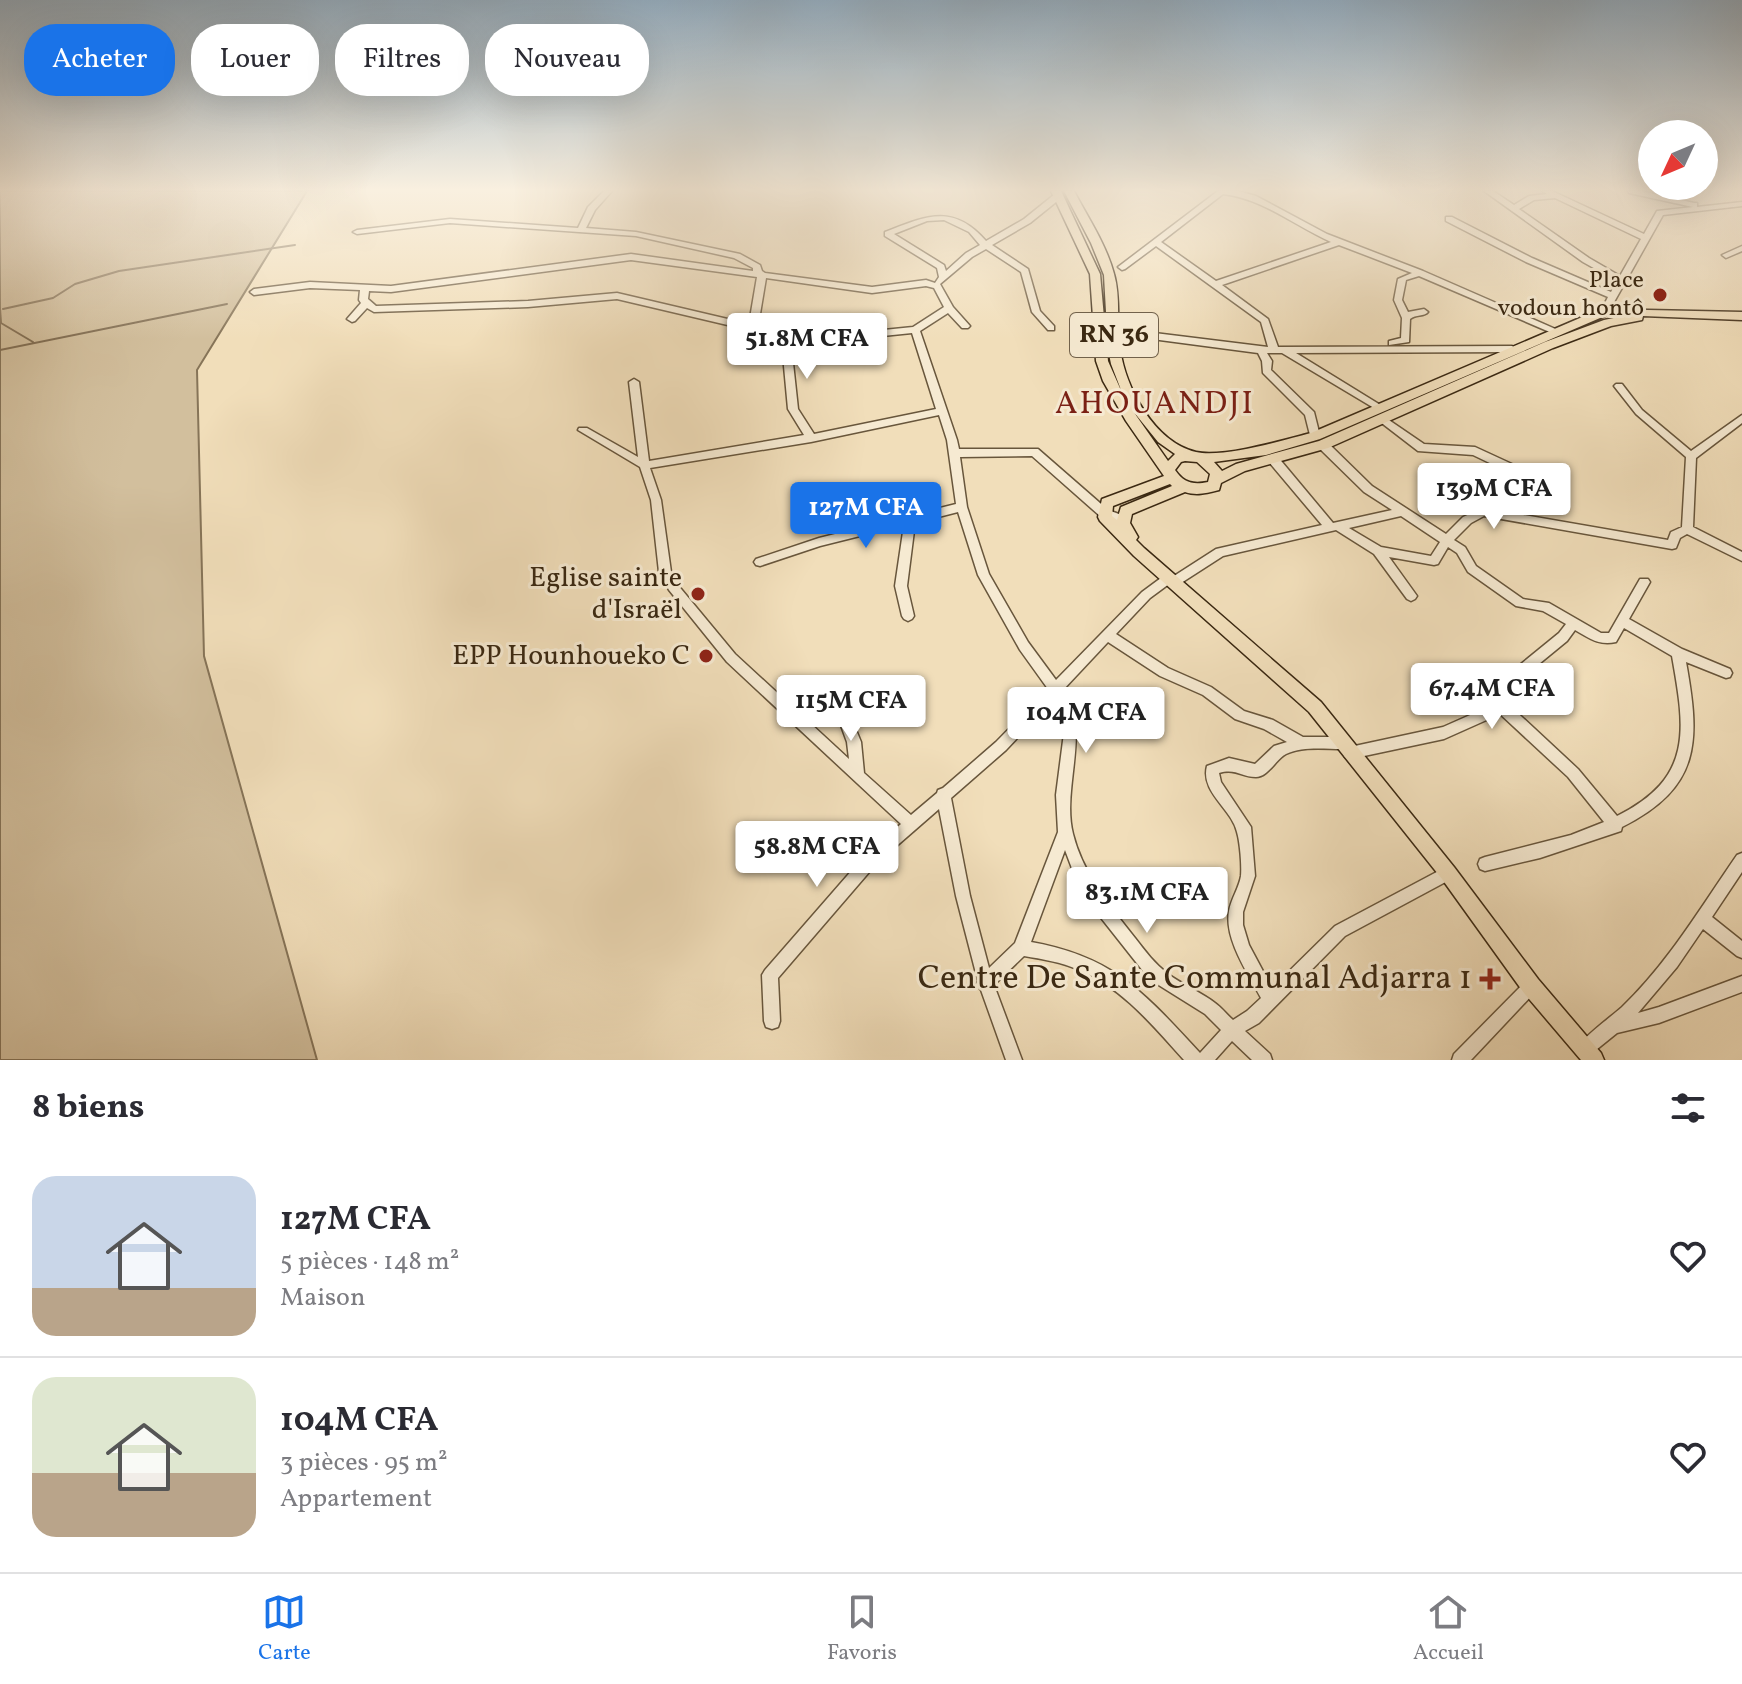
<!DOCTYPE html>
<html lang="fr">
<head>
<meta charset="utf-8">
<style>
  :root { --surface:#fff; --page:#f7f7f7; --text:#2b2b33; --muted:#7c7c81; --line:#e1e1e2; --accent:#1a73e8 }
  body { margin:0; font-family:Vollkorn,serif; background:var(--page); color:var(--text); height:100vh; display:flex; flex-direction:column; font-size:30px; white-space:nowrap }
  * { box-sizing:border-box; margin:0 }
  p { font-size:26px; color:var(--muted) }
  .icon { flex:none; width:44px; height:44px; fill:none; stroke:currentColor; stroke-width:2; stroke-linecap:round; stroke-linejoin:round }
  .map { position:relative; height:1060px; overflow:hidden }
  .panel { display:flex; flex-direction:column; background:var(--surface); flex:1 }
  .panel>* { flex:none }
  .guide { position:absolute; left:24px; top:24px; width:800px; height:72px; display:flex; gap:16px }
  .needle { width:52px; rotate:226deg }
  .buttons { position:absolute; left:1638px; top:120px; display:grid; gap:16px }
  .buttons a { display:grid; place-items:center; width:80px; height:80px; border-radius:50%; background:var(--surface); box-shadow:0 8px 32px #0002; font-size:40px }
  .price { position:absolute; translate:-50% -68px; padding:0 18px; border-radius:8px; background:#fff; color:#222; font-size:26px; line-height:52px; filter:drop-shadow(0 2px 4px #0008) }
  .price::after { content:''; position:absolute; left:50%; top:48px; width:24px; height:18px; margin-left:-12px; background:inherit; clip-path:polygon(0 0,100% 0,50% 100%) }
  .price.current { background:var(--accent); color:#fff }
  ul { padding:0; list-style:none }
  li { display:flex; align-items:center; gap:24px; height:200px; padding:0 32px }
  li+li { border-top:2px solid var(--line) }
  li span { display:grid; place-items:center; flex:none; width:224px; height:160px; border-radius:24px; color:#555 }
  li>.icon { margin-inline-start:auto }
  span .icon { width:96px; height:96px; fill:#fffc; stroke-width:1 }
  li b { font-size:34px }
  h2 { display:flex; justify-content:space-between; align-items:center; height:96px; padding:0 32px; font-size:34px }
  .pill { padding:0 28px; border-radius:32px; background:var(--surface); box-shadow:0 8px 32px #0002; font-size:28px; line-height:72px }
  .pill.current { background:var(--accent); color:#fff }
  .dock { display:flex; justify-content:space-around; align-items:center; height:112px; border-top:2px solid var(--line); background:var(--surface); font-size:22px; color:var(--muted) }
  .dock a { display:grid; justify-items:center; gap:4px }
  .dock .current { color:var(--accent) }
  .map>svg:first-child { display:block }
</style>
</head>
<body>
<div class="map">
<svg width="1742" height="1060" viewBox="0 0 1742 1060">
  <rect width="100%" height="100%" fill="#f1deba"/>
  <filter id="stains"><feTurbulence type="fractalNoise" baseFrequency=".0025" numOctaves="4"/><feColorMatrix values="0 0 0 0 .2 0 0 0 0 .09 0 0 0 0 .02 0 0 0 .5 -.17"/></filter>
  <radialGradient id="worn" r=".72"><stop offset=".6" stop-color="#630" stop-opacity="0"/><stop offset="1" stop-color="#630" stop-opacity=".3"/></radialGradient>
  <!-- green -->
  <path fill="#d2bf9d" stroke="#867458" stroke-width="2" d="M0,191H307L197,370L204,656L317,1060H0Z"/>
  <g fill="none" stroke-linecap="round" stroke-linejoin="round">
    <!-- stream -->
    <path stroke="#837055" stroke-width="2" d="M0,308L1,323L33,342
      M3,309L53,298L75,284L119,271L295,245
      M0,350L227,304"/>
    <defs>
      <path id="minor" d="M604,191H612L595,210L586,228L636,232L740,254L760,265L762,271L765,273L872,287L926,280L935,283L939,277L937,268L885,236V232C926,216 953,203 986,241L1024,219L1055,194H1061V198L1030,223L992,245L1028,269L1040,311L1054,326V330H1048L1032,312L1021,272L986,249L972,257L940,284L953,307L970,326L968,328H962L948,313L920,331L957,440L959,449H1038L1108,510L1127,517L1128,520L1123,524L1100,516L1032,456L960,457L967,507L989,574L1028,642L1056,680L1142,592L1165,575L1169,573L1174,576L1216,549L1322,525L1269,462L1268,459L1269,456H1277L1333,523L1392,510L1364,492L1319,448L1318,445L1319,442H1327L1372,486L1446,534L1463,517L1483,508L1668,540L1671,532L1682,527L1686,457L1636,414L1614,386L1616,384H1622L1642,410L1691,451L1742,415V423L1696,458L1693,527L1742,552V561L1687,534L1680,538L1676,548L1672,549L1484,516L1471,523L1454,540L1465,547L1476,566L1523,599L1549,603L1601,633H1609L1640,579H1648L1650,582L1629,619L1682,649L1730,669L1732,673L1730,677L1726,678L1686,662C1700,740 1702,787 1622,827L1621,831L1540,858L1485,871L1480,869L1478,864L1480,859L1485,857L1571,835L1604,822L1568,777L1500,714L1444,739L1350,759L1345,757L1343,753L1345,749L1350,747L1443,727L1495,704L1492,690L1494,686L1559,633L1566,624L1543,611L1516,606L1468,572L1457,553L1448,547L1438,564L1434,565L1389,557L1417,596L1415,599L1411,601L1407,599L1374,554L1336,530L1223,556L1178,585L1174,587L1169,584L1150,598L1116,634L1168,668L1211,687L1244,711L1273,720L1303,737H1342L1347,739L1349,743L1347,747L1342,749C1324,749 1303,746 1286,754C1276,759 1268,777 1256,777C1241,777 1236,768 1219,773L1221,782L1251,827L1255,876L1243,912V925L1249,945L1272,988L1335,926L1448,866L1453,868L1455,873L1453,878L1345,936L1259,1023L1245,1031L1270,1054L1272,1060H1252L1232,1041L1215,1060H1184C1153,1026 1123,988 1079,970C1061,962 1042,959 1024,956L994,985L1022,1060H1006L981,990L976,984L978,981L956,896L939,809L877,863L778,978L780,1021L778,1027L772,1029L766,1027L764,1021L762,975L765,970L867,853L901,824L727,662L669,590L659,572L651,500L640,467L578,430L579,428H587L638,457L629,382L634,379L639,382L649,461L804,435L788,409L781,334L753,331L617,299L528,307L374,312L367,308L355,321L352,322L347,319L361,303L359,300L360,290L310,288L254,295L250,292L254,289L310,282L391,286L631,254L753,271V268L734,258L636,236L450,223L357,234L353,232L357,230L450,219L578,228L588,207ZM944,220L969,232L980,245L966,253L946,271L944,265L894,234L927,221ZM631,260L757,277L749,324L617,293L528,301L376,306L368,299L369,291L391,292ZM766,278L872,293L926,286L934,288L944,307L913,327L844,334L758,326ZM912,333L936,409L814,434L798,409L790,335L844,340ZM939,415L947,440L956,504L819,538L756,559L754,562L756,565L760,566L820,546L904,525L895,586L902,616L904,619L908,621L912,619L914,616L907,586L915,523L958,512L978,575L1020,650L1048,689L996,742L943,788L938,790L937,793L911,815L864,773L861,742L838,686L834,685L830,686L828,690L847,742L849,759L735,654L677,584L671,572L661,500L650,468L811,442ZM1401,516L1440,542L1431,556L1381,547L1349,528ZM1624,628L1672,656C1685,729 1694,778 1617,816L1578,769L1508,704L1505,692L1567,641L1575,630C1589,638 1599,646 1616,642ZM1108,642L1160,676L1203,695L1235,719L1264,729L1287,742L1274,746L1255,764L1229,758L1207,766C1200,792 1232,809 1237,832C1240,842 1242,865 1241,876C1239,888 1231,899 1229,911C1224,939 1249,975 1261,998L1247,1011L1233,1020C1227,1015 1222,1008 1215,1003C1201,992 1183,985 1168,974C1155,964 1145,951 1135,938C1110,906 1083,874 1073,834C1061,788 1092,729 1063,690ZM1055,698L1059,704L1064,733L1056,795L1058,832L1015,943L989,968L970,896L951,798L1006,750ZM1065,850L1076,879L1094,909L1143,971L1157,984L1205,1014L1221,1030L1200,1053C1144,993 1115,957 1031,942Z
        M1218,191H1238L1256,196L1327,234L1423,271L1560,331L1555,334L1552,333L1419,276L1406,280L1402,300L1408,312L1424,309L1428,312C1424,317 1416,314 1410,319L1409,342L1389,345V341L1401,338L1402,318L1394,300L1398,279L1412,273L1339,245L1222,285L1268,319L1278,347L1512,346L1517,349L1512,352L1296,353L1382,406L1384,408L1382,410L1379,411L1282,353H1267L1272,361L1271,370L1314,412L1320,436L1319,439H1311L1305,415L1263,373L1262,361L1258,353L1114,334L1109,331L1114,328L1268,347L1261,322L1156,246L1125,269L1122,270L1118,267ZM1223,194C1264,199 1295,226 1331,242L1216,281L1161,242Z
        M1484,191H1493L1514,205L1529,196L1547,194L1542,191H1552L1644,234L1657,211L1693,207L1629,193L1628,191H1641L1694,203H1697V207L1742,202V206L1663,215L1609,311L1605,314L1601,311L1608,297L1526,262L1446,221V217H1452L1532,258L1611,292L1617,281L1583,262ZM1555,198L1641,239L1620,276L1589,258L1519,209L1534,200Z
        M1742,246V251L1726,258L1722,255Z
        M1383,416L1424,444L1475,447L1527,471L1528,474L1523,478L1519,477L1473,455L1418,451L1379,421L1378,419Z
        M1742,853V872L1712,917L1742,941V958L1737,956L1703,929L1677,967L1638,1013L1659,1007L1742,976V992L1659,1023L1617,1033L1591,1054L1585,1056L1579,1054L1577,1048C1581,1039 1612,1016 1622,1007C1668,963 1701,907 1737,855Z
        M1531,978L1536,981L1539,986L1536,991L1471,1060H1452L1454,1054L1526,981Z"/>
      <path id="major" d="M1051,191H1061L1100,274L1108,361L1123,395L1111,364L1108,349L1104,275L1091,243L1064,191H1074C1088,218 1106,244 1114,274C1121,298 1116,323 1120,348C1125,387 1154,442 1196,452C1223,458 1284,440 1311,433L1601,309L1742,312V320L1643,316L1642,320L1611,326L1553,348L1328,448L1245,471L1221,483L1219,490C1207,493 1197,496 1185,492L1132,514L1130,523L1138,537L1136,540L1144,548L1321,702L1454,867L1538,979L1601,1053L1604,1060H1581L1524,993L1442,879L1309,712L1134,556L1100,521L1098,517L1102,499L1164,476L1126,421L1103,381L1096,361L1090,274ZM1607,315H1628L1604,320L1545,342L1319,441L1236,464L1222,471L1214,462L1266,455L1320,439ZM1133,411L1158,442L1175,454L1168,461ZM1185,461L1197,462L1210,474L1208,482C1193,485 1184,483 1175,470L1181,462ZM1170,484L1172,486L1121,507L1117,520L1112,516L1113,506Z"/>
    </defs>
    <!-- minor casing -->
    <use href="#minor" stroke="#68563c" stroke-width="3"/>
    <!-- major casing -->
    <use href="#major" stroke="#3a2812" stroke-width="3"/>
    <!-- minor -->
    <use href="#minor" fill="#f6ead2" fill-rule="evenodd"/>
    <!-- major -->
    <use href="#major" fill="#f1deba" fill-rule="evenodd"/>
  </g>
  <!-- sky -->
  <linearGradient id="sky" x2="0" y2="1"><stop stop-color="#93acbf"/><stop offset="0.56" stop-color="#f9f0e0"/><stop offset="1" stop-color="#f9f0e0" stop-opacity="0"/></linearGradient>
  <rect width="1742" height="339" fill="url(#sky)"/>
  <!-- markers -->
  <g fill="#8f2418" stroke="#f6ead2" stroke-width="3">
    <circle cx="1660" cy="295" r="8"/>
    <circle cx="698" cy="594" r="8"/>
    <circle cx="706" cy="656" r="8"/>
    <path d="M1486 967h8v8h8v8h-8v8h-8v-8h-8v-8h8z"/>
  </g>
  <g text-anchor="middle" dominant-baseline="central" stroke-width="6" stroke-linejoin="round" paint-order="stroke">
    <!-- far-poi labels -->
    <g font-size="24" fill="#3a2812" stroke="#f6ead2" text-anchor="end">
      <text x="1644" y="281">Place<tspan x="1644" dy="28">vodoun hontô</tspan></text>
    </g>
    <!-- shield labels -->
    <rect fill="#f6ead2" stroke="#72624c" stroke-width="2" x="1070" y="313" width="88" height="44" rx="6"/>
    <g font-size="26" font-weight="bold" fill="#3a2812">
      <text x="1114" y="335">RN 36</text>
    </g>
    <!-- poi labels -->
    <g font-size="28" fill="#3a2812" stroke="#f6ead2" text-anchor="end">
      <text x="682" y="578">Eglise sainte<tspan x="682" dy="32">d'Israël</tspan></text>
      <text x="690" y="656">EPP Hounhoueko C</text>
    </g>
    <!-- quarter labels -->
    <g font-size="32" letter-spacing="2" fill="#7a1f14" stroke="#f6ead2">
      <text x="1155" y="405">AHOUANDJI</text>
    </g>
    <!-- near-poi labels -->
    <g font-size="34" fill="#3a2812" stroke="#f6ead2" text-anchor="end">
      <text x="1472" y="979">Centre De Sante Communal Adjarra 1</text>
    </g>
  </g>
  <rect width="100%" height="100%" filter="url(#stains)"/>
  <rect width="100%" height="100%" fill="url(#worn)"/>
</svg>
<div class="buttons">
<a><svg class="needle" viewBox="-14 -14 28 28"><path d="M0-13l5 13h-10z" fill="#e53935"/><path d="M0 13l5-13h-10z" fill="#7c7c81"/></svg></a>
</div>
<b class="price" style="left:807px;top:381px">51.8M CFA</b>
<b class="price" style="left:1494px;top:531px">139M CFA</b>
<b class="price current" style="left:866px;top:550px">127M CFA</b>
<b class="price" style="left:1492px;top:731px">67.4M CFA</b>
<b class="price" style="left:851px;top:743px">115M CFA</b>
<b class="price" style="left:1086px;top:755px">104M CFA</b>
<b class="price" style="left:817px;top:889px">58.8M CFA</b>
<b class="price" style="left:1147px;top:935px">83.1M CFA</b>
<div class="guide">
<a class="pill current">Acheter</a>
<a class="pill">Louer</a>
<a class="pill">Filtres</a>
<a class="pill">Nouveau</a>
</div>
</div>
<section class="panel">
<h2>8 biens<svg class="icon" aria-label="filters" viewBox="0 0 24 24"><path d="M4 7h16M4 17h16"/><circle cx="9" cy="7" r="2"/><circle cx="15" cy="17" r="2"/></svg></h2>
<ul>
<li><span style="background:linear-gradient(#c9d6e8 70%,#b9a48a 0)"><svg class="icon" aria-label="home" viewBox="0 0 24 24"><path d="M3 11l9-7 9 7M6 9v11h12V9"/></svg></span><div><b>127M CFA</b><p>5 pièces · 148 m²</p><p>Maison</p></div><svg class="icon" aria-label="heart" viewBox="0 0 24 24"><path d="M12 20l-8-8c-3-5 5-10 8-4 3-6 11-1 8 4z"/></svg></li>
<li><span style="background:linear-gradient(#dfe7d0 60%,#b9a48a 0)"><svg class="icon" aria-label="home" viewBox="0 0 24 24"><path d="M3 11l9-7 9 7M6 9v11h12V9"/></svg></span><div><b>104M CFA</b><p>3 pièces · 95 m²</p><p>Appartement</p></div><svg class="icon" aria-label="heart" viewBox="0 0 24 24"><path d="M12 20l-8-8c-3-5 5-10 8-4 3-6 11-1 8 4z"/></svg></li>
</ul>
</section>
<nav class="dock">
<a class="current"><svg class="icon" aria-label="map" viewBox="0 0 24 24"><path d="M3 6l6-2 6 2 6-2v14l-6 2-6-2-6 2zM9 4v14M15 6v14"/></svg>Carte</a>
<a><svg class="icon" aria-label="saved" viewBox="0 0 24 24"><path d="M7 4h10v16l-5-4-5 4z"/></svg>Favoris</a>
<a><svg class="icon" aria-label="home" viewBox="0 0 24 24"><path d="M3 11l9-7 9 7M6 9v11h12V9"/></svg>Accueil</a>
</nav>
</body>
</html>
